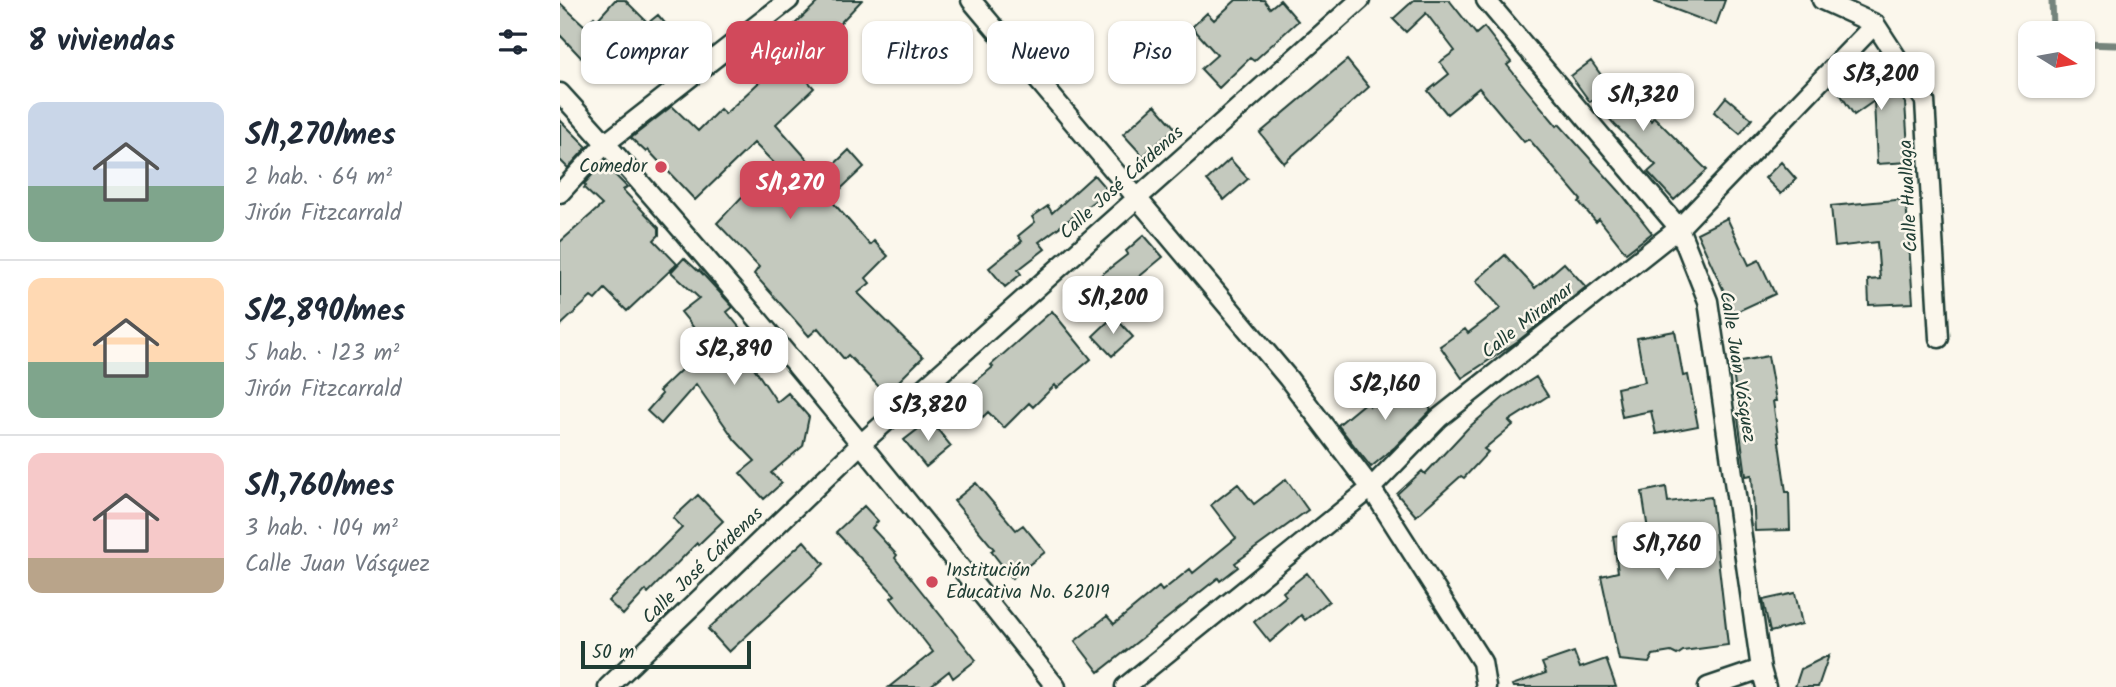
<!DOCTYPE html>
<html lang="es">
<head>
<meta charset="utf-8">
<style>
  :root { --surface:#fff; --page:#f2f2f3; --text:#1f2937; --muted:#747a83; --line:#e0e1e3; --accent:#d1495b }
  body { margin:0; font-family:Kalam,sans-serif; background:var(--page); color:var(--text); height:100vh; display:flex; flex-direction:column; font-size:26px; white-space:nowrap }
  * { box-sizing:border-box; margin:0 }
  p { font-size:23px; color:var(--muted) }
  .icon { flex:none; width:38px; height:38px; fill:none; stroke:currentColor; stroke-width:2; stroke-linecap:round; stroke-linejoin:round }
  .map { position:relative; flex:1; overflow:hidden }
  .panel { display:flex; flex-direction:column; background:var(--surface); width:560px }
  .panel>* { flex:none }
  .top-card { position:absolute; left:21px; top:21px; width:665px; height:63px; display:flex; gap:14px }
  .needle { width:46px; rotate:101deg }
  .tools { position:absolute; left:1458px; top:21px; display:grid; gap:14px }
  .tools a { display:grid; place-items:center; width:77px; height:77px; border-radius:14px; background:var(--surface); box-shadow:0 2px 5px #0004; font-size:35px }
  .scale { position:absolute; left:21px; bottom:18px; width:170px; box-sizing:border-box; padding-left:7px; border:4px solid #1f3d34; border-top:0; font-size:19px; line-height:24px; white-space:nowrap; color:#1f3d34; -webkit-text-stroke:5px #fbf7ec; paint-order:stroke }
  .price { position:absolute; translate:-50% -60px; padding:0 16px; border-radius:14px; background:#fff; color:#222; font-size:23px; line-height:46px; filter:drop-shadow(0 2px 4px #0008) }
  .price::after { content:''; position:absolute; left:50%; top:42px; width:21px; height:16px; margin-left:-10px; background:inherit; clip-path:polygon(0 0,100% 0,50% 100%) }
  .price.on { background:var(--accent); color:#fff }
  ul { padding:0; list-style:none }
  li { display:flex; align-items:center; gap:21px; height:175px; padding:0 28px }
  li+li { border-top:2px solid var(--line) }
  li span { display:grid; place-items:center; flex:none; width:196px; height:140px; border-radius:14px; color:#555 }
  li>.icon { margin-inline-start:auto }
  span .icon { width:84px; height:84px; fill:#fffc; stroke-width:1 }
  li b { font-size:30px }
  h2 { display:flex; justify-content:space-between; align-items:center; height:84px; padding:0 28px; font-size:30px }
  .tag { padding:0 24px; border-radius:14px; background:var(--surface); box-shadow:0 2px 5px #0004; font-size:24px; line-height:63px }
  .tag.on { background:var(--accent); color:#fff }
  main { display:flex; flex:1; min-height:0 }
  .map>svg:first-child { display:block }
</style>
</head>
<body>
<main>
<section class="panel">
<h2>8 viviendas<svg class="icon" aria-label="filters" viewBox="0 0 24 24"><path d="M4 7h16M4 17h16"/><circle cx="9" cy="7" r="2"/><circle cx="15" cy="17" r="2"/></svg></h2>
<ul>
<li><span style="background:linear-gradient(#c9d6e8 60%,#7fa58c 0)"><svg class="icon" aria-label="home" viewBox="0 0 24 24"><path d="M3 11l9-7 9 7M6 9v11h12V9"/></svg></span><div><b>S/1,270/mes</b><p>2 hab. · 64 m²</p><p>Jirón Fitzcarrald</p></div></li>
<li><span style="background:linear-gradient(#ffd9b3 60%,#7fa58c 0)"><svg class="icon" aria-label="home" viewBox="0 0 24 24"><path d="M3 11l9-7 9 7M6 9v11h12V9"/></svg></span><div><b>S/2,890/mes</b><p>5 hab. · 123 m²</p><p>Jirón Fitzcarrald</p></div></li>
<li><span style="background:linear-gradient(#f6c9c9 75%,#b9a48a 0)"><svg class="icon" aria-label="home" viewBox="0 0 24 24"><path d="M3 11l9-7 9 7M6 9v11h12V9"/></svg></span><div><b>S/1,760/mes</b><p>3 hab. · 104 m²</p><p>Calle Juan Vásquez</p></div></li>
</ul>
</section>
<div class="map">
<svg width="1556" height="687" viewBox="0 0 1556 687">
  <rect width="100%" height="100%" fill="#fbf7ec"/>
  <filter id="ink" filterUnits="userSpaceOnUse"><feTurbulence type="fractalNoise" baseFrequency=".0143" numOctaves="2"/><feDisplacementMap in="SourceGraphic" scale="14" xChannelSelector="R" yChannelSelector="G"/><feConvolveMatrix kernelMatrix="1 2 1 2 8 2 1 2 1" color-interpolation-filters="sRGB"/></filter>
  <g filter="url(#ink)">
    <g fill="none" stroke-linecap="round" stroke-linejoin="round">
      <!-- stream -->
      <path stroke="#74847b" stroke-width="7" d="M1492,0L1493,28L1500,33
        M1522,44L1556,45"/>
    </g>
    <!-- building -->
    <path fill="#c4c9be" stroke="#1f3d34" stroke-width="2" d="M55,0H65L88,23L98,15L122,43L81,80L53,48L31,68L0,35V3L25,26L34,17L37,20Z
      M260,0H302L269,35L261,27L230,58L215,43Z
      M676,0H704L710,8L720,0L738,21L694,61L690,58L659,88L641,69L657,55L632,27L647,13L654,20Z
      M854,0H889L916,34L924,27L951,62L947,65L967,90L997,126L999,124L1060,192L1092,233L1066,253L1039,219L1036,222L1019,202L1021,200L969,139L964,142L919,88L887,114L868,91L889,74L880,62L895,51L866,13L846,32L833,19Z
      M1095,0H1165L1156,25L1095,2Z
      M226,57L254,88L216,124L262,176L289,150L304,167L270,199L310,245L314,241L328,256L306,278L310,283L298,293L363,357L326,394L288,355L284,359L258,328L249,336L194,274L199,267L157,223L214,163L194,143L135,200L88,150L86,152L71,138L112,106L138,131L160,109L165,114Z
      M787,60L809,87L724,163L700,133Z
      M1031,61L1054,93L1062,86L1091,121L1094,117L1147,170L1114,200L1088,172L1096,165L1055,125L1033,100L1030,102L1011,76Z
      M1318,62L1345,103L1349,162L1317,164L1314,101L1294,115L1277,89Z
      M1166,97L1192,119L1180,134L1154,112Z
      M595,105L615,128L583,156L563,134Z
      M0,120L27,147L8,168L0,160Z
      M670,159L688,179L664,200L647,180Z
      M1221,162L1236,179L1221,194L1205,178Z
      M43,163L67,187L63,190L99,228V235L94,240L117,264L67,311L45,289L35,300L31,297L0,326V242L42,205L24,188L26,186L24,184Z
      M534,175L548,191L479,242L485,249L458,270L461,274L445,287L429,268L462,241L458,236L475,222L472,217L488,206L492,213Z
      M1346,199L1353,303L1309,305L1308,280L1320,279L1317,242L1275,247L1271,206Z
      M1167,218L1189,265L1199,260L1215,294L1174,313L1137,233Z
      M584,235L603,257L551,300L536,279L568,254L566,251Z
      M945,255L975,288L1004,263L1026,287L958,341L902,378L880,346L905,329L908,333L941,308L916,281Z
      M124,258L138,271L139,270L173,307L167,312L191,342L182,350L217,402L228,393L249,417L243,446L211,473L222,483L204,499L180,473L195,461L175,440L136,384L101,424L87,411L102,394L99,391L144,348L139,341L142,338L121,312L139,298L111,272Z
      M492,311L531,359L497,388L495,385L473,407L469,403L444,428L428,412L423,417L403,392L433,367L431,365Z
      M554,316L573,337L552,356L533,336Z
      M1115,331L1123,376L1128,375L1138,426L1096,434L1091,411L1062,417L1057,388L1085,382L1077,338Z
      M1208,356L1216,401H1213L1226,492H1229L1230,530L1195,531L1192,475L1186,476L1178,418H1181L1171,363Z
      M976,377L988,396L949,421L953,425L924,449L928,452L904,478L901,476L856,516L837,494L862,471L865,474L908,428L943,398Z
      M849,378L871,410L835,447L811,467L778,425L807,401L810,406Z
      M370,420L391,446L366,467L344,440Z
      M726,479L748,510L675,563L678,567L660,581L658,578L539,672L515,641L547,616L554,624L599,587L602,591L630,569L633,573L676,538L651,505L678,484L694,504Z
      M416,483L456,530L463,525L485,552L452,578L431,551L434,549L394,501Z
      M1106,487L1108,502L1151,497L1168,645L1123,651L1117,655L1111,652L1093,655L1089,663L1059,660L1041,576L1058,572L1053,536L1088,530L1082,492Z
      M138,495L163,521L138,545L137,543L88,593L86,590L63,615L48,601L122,528L113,518Z
      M304,506L318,521L312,528L337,555L335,558L416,660L393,678L389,671L369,687H329L373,652L331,598L335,595L276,532Z
      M244,541L264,564L169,652L148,629Z
      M747,573L769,601L745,620L741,615L710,642L694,622L726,596L723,592Z
      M1235,593L1242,624L1210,632L1203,600Z
      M1014,652L1020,668L1046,659L1056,687H953L952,685L986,673L982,663Z
      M1269,655L1258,687H1235L1241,669Z"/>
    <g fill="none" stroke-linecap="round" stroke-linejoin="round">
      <defs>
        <path id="minor" d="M411,0L728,378L811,488L922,662L926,687
          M926,0L1119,228L1148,301L1201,669L1206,687
          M1262,0L1315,24
          M1315,24L1365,101L1379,338
          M0,93C174,283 335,485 496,687
          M0,193L46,143L229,0
          M48,687L302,443L800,0
          M565,687L811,488L879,418L1119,228L1315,24
          M1148,687L1201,669"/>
      </defs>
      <!-- minor casing -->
      <use href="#minor" stroke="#1f3d34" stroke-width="23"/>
      <!-- minor -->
      <use href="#minor" stroke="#fbf7ec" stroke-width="18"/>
    </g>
  </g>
  <!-- markers -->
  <g fill="#d1495b" stroke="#fbf7ec" stroke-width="2.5">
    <circle cx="101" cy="167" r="7"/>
    <circle cx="372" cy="582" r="7"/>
  </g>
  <g text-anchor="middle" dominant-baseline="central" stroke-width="5" stroke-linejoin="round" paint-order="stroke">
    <!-- poi labels -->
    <g font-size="19" fill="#1f3d34" stroke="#fbf7ec" text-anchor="end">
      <text x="87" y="167">Comedor</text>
      <text x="386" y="571" text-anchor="start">Institución<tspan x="386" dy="22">Educativa No. 62019</tspan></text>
    </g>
    <!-- street labels -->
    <g font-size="19" fill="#1f3d34" stroke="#fbf7ec">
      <text transform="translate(562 183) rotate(-42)">Calle José Cárdenas</text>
      <text transform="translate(1349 196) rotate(-93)">Calle Huallaga</text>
      <text transform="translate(968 321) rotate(-38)">Calle Miramar</text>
      <text transform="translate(1177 367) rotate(81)">Calle Juan Vásquez</text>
      <text transform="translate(143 566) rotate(-44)">Calle José Cárdenas</text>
    </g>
  </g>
</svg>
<div class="tools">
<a><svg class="needle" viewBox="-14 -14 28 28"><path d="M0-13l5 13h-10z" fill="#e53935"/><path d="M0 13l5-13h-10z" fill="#747a83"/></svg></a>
</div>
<div class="scale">50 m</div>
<b class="price" style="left:1321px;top:112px">S/3,200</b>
<b class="price" style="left:1083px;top:133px">S/1,320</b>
<b class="price on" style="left:230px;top:221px">S/1,270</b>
<b class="price" style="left:553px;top:336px">S/1,200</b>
<b class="price" style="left:174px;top:387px">S/2,890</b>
<b class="price" style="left:825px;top:422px">S/2,160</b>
<b class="price" style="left:368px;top:443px">S/3,820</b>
<b class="price" style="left:1107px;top:582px">S/1,760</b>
<div class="top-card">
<a class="tag">Comprar</a>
<a class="tag on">Alquilar</a>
<a class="tag">Filtros</a>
<a class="tag">Nuevo</a>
<a class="tag">Piso</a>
</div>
</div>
</main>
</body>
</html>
